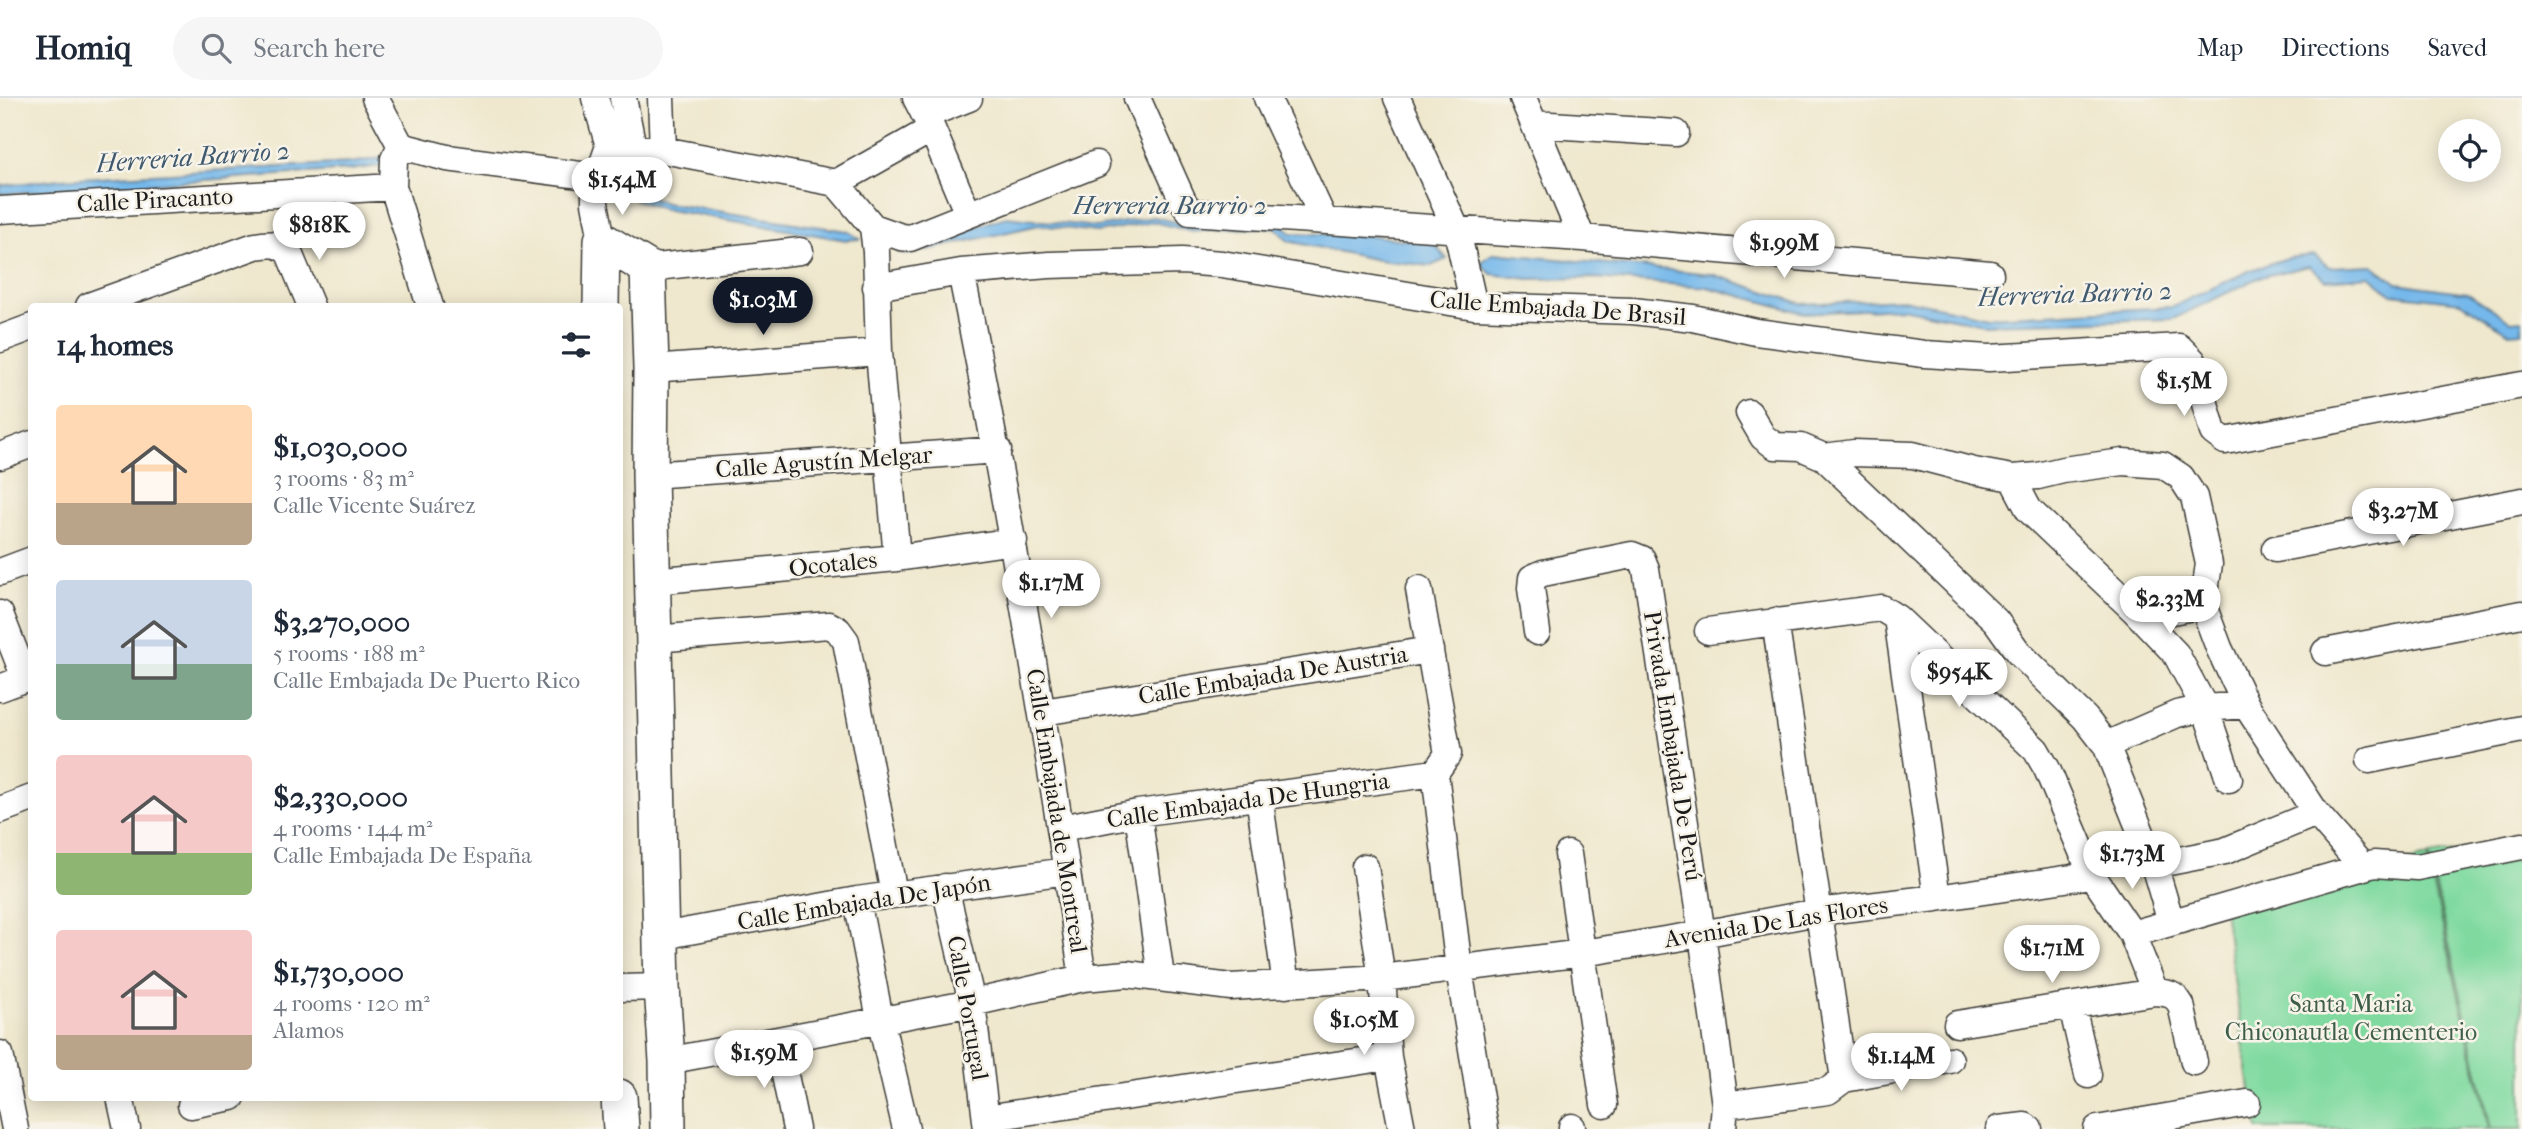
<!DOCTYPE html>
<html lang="en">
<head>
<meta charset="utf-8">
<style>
  :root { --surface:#fff; --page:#f6f6f7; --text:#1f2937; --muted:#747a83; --line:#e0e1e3; --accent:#111827 }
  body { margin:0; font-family:"IM FELL French Canon",serif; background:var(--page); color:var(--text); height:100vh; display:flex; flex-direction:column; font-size:26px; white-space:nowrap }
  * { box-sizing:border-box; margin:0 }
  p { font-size:23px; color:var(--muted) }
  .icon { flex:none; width:38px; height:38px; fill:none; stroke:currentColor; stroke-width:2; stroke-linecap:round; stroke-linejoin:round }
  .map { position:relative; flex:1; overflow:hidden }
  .sheet { position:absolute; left:28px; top:205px; width:595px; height:798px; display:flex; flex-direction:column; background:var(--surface); border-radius:7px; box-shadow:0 4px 18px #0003 }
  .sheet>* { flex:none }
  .fabs { position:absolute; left:2438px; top:21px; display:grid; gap:14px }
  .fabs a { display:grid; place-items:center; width:63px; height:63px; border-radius:50%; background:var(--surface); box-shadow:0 4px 18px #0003; font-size:35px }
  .price { position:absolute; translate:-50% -60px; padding:0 16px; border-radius:24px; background:#fff; color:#222; font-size:23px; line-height:46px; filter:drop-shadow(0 2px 4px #0008) }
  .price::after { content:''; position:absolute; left:50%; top:42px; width:21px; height:16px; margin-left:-10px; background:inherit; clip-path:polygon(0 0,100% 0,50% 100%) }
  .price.selected { background:var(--accent); color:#fff }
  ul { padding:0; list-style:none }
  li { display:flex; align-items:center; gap:21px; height:175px; padding:0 28px }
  li span { display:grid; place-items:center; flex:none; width:196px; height:140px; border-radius:7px; color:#555 }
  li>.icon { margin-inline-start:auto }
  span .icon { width:84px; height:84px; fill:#fffc; stroke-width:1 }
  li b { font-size:30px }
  h2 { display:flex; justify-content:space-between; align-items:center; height:84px; padding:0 28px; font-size:30px }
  header { display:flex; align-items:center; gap:42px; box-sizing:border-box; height:98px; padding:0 35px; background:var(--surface); border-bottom:2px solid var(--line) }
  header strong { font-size:33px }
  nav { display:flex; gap:38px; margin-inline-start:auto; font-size:24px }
  .search { width:490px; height:63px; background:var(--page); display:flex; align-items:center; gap:18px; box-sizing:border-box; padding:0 24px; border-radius:38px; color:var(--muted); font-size:26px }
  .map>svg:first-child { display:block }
</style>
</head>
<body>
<header>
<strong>Homiq</strong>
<div class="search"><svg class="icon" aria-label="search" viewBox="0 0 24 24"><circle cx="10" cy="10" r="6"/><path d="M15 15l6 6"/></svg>Search here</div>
<nav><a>Map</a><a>Directions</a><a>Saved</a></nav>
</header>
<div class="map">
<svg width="2522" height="1031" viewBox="0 0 2522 1031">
  <rect width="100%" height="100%" fill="#f7f3e8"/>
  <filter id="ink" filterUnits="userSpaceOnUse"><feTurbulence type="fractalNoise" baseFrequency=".0143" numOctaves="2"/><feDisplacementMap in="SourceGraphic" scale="14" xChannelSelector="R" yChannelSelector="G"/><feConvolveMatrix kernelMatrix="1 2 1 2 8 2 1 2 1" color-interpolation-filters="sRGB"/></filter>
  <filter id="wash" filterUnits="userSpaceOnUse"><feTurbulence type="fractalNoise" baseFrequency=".00686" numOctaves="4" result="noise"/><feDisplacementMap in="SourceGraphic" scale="28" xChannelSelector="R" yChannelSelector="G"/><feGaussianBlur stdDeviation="1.57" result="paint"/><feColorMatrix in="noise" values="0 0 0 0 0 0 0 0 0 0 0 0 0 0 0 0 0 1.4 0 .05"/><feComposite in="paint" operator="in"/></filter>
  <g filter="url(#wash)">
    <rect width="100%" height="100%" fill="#efe8ce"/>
    <!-- green -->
    <path fill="#80daa0" stroke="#4e7b5e" stroke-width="2" d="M2522,743V1031H2491L2429,758Z
      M2427,759L2489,1031H2258L2252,1005L2224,812Z"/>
    <!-- water -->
    <path fill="#75b8eb" stroke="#486a84" stroke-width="2" d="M381,60L388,64L380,68L350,72L0,96V88L61,81L351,65Z
      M618,96H641L665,105L847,133L860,141L846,142L663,111Z
      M1006,119L1097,129L1154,119L1192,128L1279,122L1291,135L1375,138L1434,146L1447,161L1431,168L1378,162L1288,143L1275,129L1191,133L1153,124L1097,134L1039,127L906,157L898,154L891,147L905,151Z
      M1494,155L1712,176L1803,206L1903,201L1989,219L2172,209L2251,172L2287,160L2314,157L2329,169L2373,167L2397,185L2468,195L2511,223L2522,222V234L2509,235L2461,204L2392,196L2370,178L2326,182L2309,168L2260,179L2173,221L1984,226L1901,210L1804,215L1707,189L1595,180L1529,181L1491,176L1480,165Z"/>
  </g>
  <g filter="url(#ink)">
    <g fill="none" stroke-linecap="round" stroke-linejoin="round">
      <defs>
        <path id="minor" d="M375,0L401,48L394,61L393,89L430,208
          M595,0L609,48L595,88V105L602,142
          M623,0L633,49
          M661,0L663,52
          M916,0L932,31L968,116
          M1137,0L1183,103L1190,114L1582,140L1990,176
          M1267,0L1324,122
          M1397,0L1457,133L1474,208
          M1523,0L1582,140
          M926,17L969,0
          M1535,26L1676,35
          M401,48L447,60L596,79
          M609,48L663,52L836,85L873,129L876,154L879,254L897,460
          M836,85L932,31
          M0,112L393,89
          M873,129L901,139L910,140L1096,66
          M648,170L800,153
          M961,174C1009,408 1048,644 1083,880
          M876,189L961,174L1049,167L1182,163L1222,166L1474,208L1633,213L1693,220L1756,234L1924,256L1989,260L2179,249L2193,263L2213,334L2225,343L2522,287
          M89,208L255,148C269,146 279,144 289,155L311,208
          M0,241L32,229
          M651,271L879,254
          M1749,315L1763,339L1775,348L1801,349L1824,359L1996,523L2018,554L2085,620L2106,647L2154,767L2171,824
          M0,358L32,346
          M1824,359L1854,355L1913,357L1974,373L2012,380L2038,378L2063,372L2123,364L2163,367L2181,379L2194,399L2209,466L2203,507L2219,550L2246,607L2316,715L2363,769
          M650,377L998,352
          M2012,380L2029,412L2134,512L2176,556L2205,610L2229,681
          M2275,451L2522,403
          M0,474L32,462
          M653,483L897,460L1014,443
          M1419,491L1448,656L1435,675L1459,871L1485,1031
          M2134,512L2167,514L2203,507
          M0,516L25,580
          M1897,520L1937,800
          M1775,523L1844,981
          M1708,533L1881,510L1897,520L2036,652L2047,671L2092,777L2132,836L2155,894C2168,895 2175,896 2181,907L2194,964
          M1537,534L1531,490L1532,480L1543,475L1632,457L1642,461L1646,471L1702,836L1725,1007L1723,1031
          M654,541L829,527L838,532L846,543L894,796
          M2325,554L2522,516
          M0,590L32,578
          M1043,614L1430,552
          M2106,647L2177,616L2205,610L2246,607
          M2369,662L2522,631
          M1259,698L1286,887
          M0,712L32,700
          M1138,715L1161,879
          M1061,730L1138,715L1435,675
          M1568,756L1604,1007
          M2154,767L2225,753L2316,715
          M1365,769L1382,880L1388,959L1402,1031
          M945,789L972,905L987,1031
          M857,802L880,921L906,1031
          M2132,836L2374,766L2417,769L2522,748
          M662,838L857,802L1067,773
          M620,890L662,889
          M2072,908L2088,977
          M1957,926L2155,894
          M778,943L796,1031
          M0,956L15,1031
          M667,963L972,905L1083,880L1127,876L1231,889L1382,880L1583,855L1702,836L1817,814L1937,800L2092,777
          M120,999L127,1031
          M191,1007L232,999
          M1725,1007L1828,993L1844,981L1950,962
          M986,1020L1388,959
          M1572,1029V1031
          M1999,1031L2025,1028L2029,1031
          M2097,1031L2247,1005"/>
        <path id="major" d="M601,208L602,142L648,170L651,271L650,377L662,889L667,963L668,1031
          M619,999L621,1031"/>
      </defs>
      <!-- minor casing -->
      <use href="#minor" stroke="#3c3b37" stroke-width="29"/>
      <!-- major casing -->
      <use href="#major" stroke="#3c3b37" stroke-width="38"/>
      <!-- minor -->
      <use href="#minor" stroke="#fff" stroke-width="26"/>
      <!-- major -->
      <use href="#major" stroke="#fff" stroke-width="35"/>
    </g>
  </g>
  <g text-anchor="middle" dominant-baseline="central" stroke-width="5" stroke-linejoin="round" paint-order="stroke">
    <!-- street labels -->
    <g font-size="24" fill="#1c1c1c" stroke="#f7f3e8">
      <text transform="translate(155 102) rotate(-3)">Calle Piracanto</text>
      <text transform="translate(1558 210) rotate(4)">Calle Embajada De Brasil</text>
      <text transform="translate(824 364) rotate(-4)">Calle Agustín Melgar</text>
      <text transform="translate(833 466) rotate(-6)">Ocotales</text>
      <text transform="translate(1273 577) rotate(-9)">Calle Embajada De Austria</text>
      <text transform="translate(1673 648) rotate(81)">Privada Embajada De Perú</text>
      <text transform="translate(1248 702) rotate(-8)">Calle Embajada De Hungria</text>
      <text transform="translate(1057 713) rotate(81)">Calle Embajada de Montreal</text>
      <text transform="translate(864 804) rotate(-9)">Calle Embajada De Japón</text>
      <text transform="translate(1776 824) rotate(-9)">Avenida De Las Flores</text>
      <text transform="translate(968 910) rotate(80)">Calle Portugal</text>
    </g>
    <!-- park labels -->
    <g font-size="24" fill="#3f5e4a" stroke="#f7f3e8">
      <text x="2351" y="906">Santa Maria<tspan x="2351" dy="28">Chiconautla Cementerio</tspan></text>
    </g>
    <!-- water labels -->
    <g font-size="26" font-style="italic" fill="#405a6f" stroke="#f7f3e8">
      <text transform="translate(193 59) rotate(-4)">Herreria Barrio 2</text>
      <text x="1170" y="107">Herreria Barrio 2</text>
      <text transform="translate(2075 196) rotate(-2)">Herreria Barrio 2</text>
    </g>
  </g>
</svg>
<div class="fabs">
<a><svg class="icon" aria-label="locate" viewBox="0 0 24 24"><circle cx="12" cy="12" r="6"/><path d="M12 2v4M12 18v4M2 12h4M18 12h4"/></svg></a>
</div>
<b class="price" style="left:622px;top:119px">$1.54M</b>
<b class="price" style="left:319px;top:164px">$818K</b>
<b class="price" style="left:1784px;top:182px">$1.99M</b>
<b class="price selected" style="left:763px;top:239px">$1.03M</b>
<b class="price" style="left:2184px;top:320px">$1.5M</b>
<b class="price" style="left:2403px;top:450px">$3.27M</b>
<b class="price" style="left:1051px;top:522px">$1.17M</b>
<b class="price" style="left:2170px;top:538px">$2.33M</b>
<b class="price" style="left:1959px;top:611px">$954K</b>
<b class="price" style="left:2132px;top:793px">$1.73M</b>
<b class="price" style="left:2052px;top:887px">$1.71M</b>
<b class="price" style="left:1364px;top:959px">$1.05M</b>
<b class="price" style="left:764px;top:992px">$1.59M</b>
<b class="price" style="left:1901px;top:995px">$1.14M</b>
<section class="sheet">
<h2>14 homes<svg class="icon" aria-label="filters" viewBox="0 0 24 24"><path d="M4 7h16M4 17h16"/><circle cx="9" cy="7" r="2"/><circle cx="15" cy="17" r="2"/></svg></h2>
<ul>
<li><span style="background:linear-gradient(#ffd9b3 70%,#b9a48a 0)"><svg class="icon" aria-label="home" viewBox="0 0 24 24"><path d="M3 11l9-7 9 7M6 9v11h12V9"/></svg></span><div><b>$1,030,000</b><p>3 rooms · 83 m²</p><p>Calle Vicente Suárez</p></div></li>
<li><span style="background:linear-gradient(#c9d6e8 60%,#7fa58c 0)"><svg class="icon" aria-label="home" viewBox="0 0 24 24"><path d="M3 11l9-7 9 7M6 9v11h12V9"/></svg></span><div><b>$3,270,000</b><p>5 rooms · 188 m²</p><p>Calle Embajada De Puerto Rico</p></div></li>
<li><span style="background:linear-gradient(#f6c9c9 70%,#8fb573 0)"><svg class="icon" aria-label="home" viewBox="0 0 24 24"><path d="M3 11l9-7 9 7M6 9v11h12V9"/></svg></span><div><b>$2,330,000</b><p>4 rooms · 144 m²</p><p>Calle Embajada De España</p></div></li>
<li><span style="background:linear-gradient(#f6c9c9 75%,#b9a48a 0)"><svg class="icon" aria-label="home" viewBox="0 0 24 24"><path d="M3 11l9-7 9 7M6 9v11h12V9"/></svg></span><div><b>$1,730,000</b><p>4 rooms · 120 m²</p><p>Alamos</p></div></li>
</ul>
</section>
</div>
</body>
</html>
